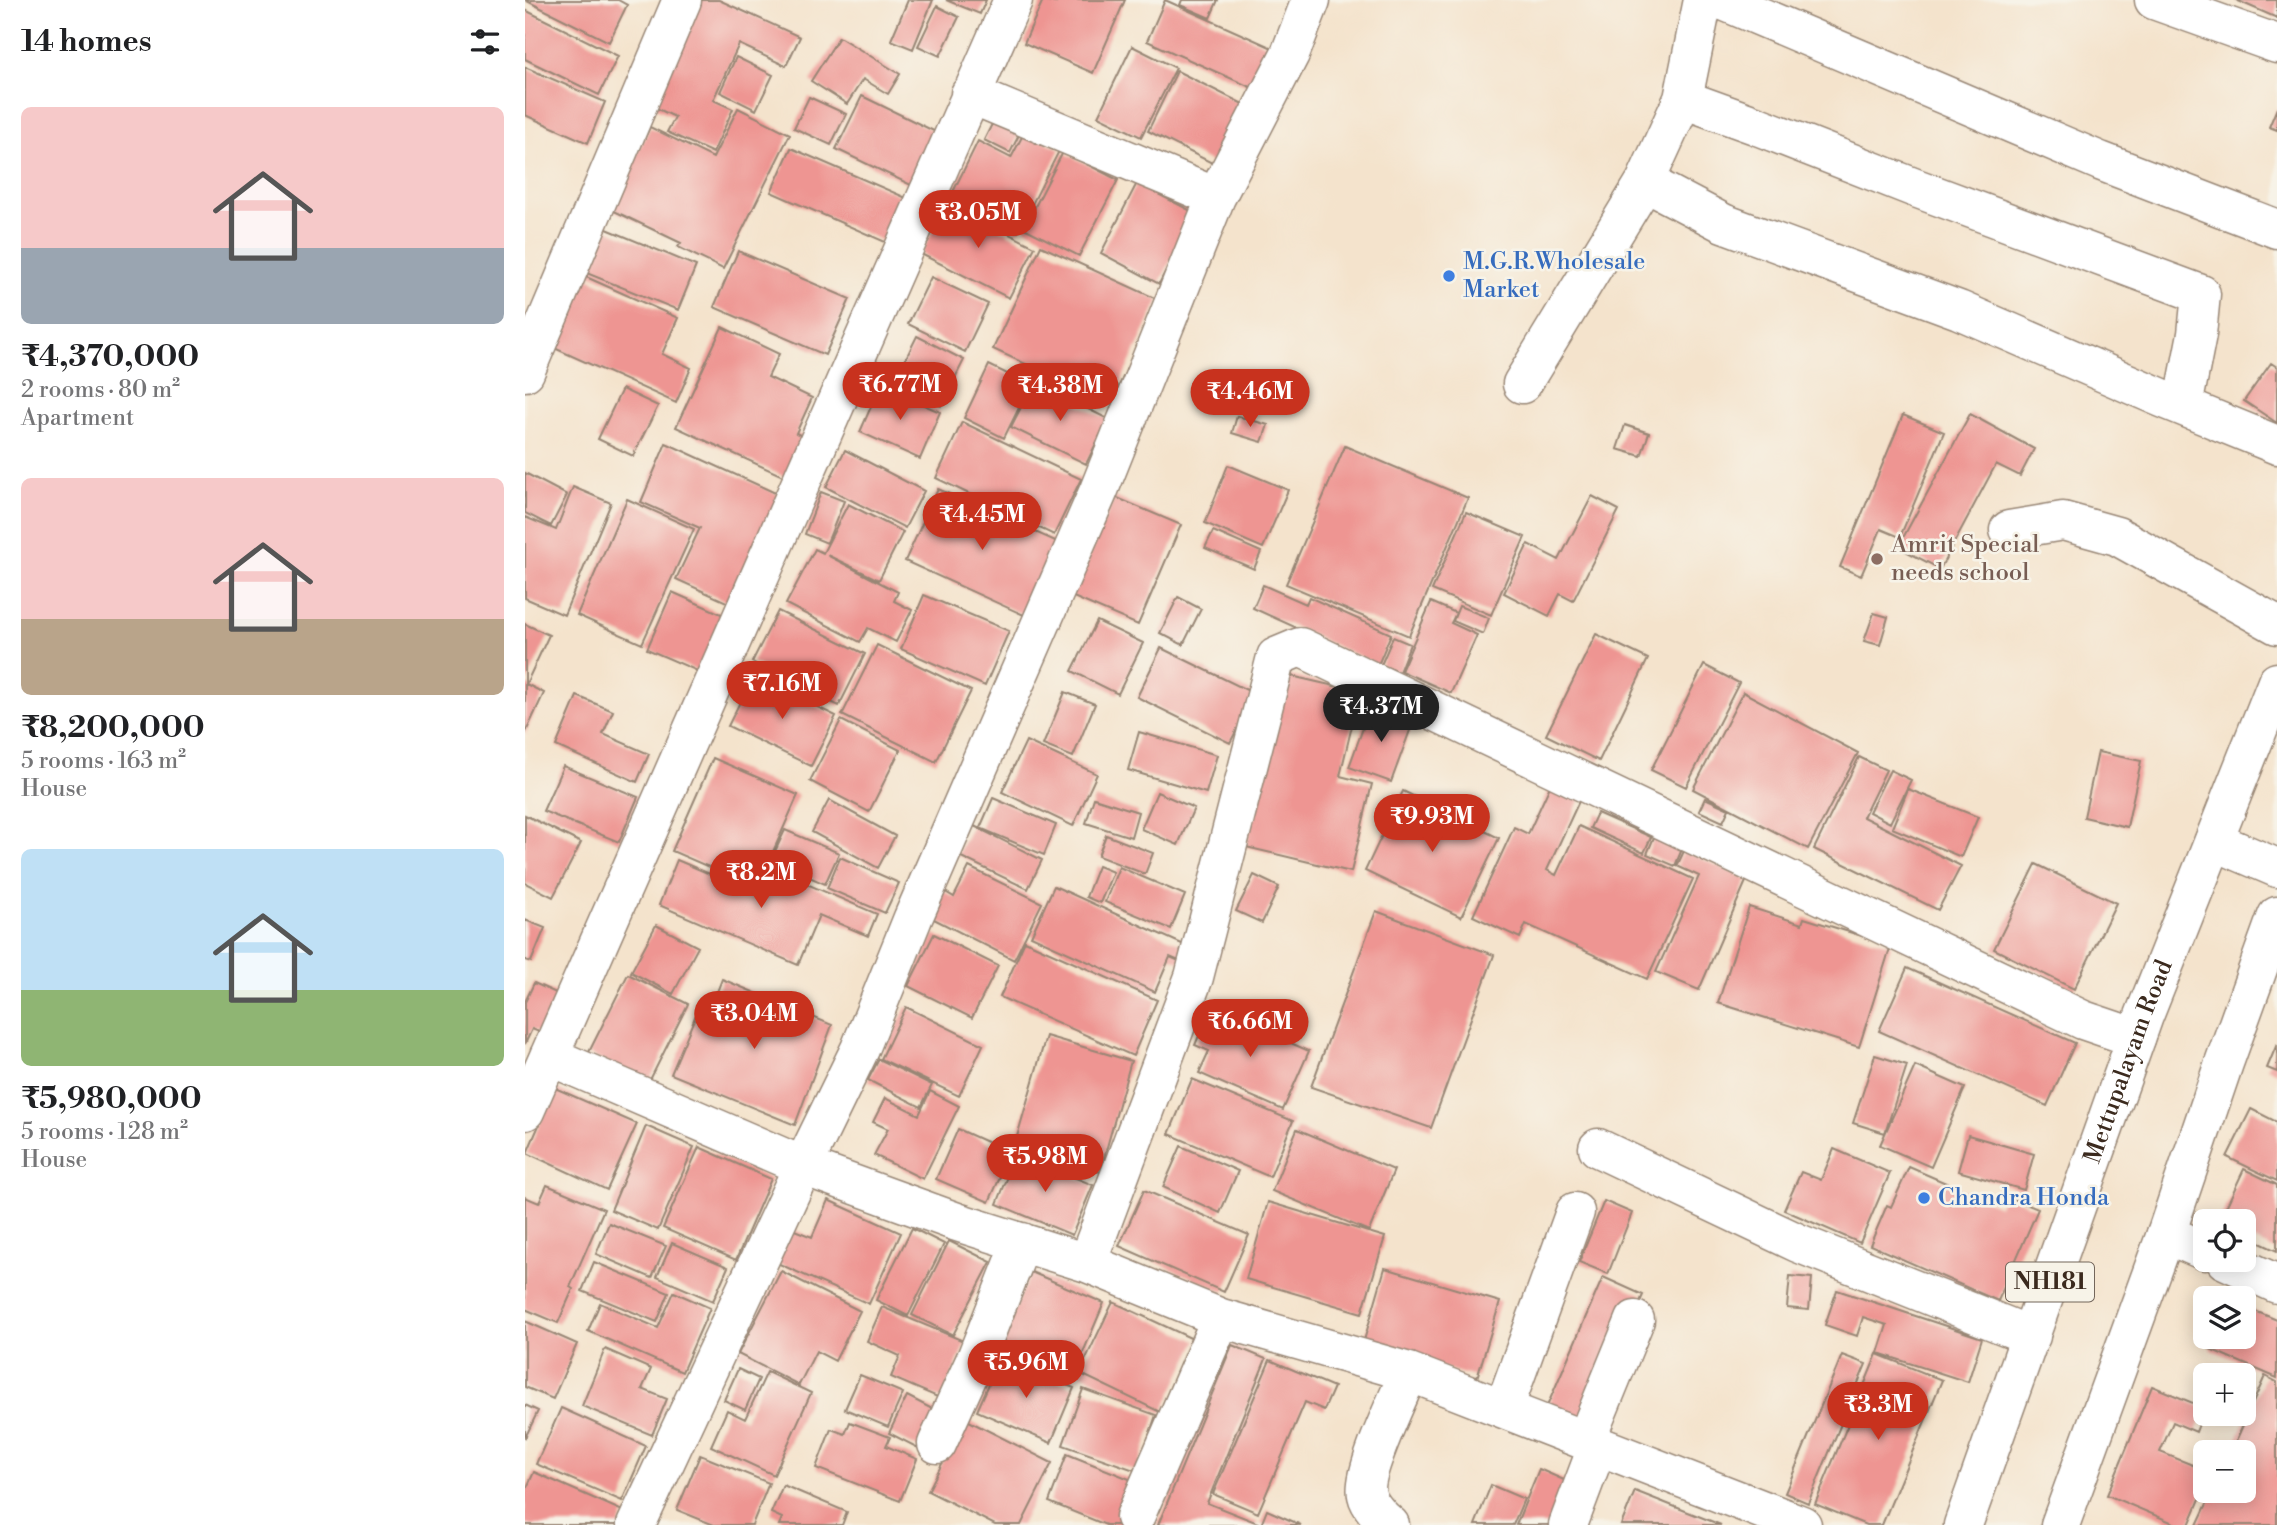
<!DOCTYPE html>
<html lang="en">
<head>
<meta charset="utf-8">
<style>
  :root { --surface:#fff; --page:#f2f2f2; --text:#202124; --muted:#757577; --accent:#c8321e }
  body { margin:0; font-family:"Libre Bodoni",serif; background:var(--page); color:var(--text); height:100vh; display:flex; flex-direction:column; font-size:26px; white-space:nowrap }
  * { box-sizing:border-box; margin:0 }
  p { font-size:23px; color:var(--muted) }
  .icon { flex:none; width:38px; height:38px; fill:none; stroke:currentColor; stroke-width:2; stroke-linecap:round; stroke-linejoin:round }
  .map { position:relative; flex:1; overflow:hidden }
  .panel { display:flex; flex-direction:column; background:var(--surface); width:525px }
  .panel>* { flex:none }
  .buttons { position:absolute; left:1668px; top:1209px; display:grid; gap:14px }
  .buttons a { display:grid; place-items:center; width:63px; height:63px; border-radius:10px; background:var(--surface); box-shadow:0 4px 18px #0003; font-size:35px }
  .price { position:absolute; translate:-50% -60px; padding:0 16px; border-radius:24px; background:var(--accent); color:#fff; font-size:23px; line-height:46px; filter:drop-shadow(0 2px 4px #0008) }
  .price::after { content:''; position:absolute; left:50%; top:42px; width:21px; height:16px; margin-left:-10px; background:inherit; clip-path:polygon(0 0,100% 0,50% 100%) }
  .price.current { background:#222; color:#fff }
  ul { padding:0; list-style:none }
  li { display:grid; align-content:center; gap:14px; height:371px; padding:0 21px }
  li span { display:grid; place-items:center; height:217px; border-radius:10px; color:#555 }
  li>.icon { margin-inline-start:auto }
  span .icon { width:126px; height:126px; fill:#fffc; stroke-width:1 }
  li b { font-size:30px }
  h2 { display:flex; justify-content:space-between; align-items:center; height:84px; padding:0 21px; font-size:30px }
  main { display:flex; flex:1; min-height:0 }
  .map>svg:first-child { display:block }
</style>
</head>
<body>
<main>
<section class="panel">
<h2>14 homes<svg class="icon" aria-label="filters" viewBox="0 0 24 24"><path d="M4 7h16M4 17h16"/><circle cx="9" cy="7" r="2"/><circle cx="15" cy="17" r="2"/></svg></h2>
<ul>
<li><span style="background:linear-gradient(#f6c9c9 65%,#9aa5b1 0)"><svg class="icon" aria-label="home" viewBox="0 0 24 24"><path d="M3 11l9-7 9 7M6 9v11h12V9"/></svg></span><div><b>₹4,370,000</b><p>2 rooms · 80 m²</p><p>Apartment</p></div></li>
<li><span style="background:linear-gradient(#f6c9c9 65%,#b9a48a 0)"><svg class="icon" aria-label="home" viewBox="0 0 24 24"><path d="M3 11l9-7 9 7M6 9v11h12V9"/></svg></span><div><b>₹8,200,000</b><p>5 rooms · 163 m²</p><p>House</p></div></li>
<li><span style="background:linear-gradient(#bfe0f5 65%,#8fb573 0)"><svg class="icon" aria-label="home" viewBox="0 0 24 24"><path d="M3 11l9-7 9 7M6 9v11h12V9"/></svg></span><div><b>₹5,980,000</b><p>5 rooms · 128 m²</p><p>House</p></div></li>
</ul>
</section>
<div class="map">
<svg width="1752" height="1525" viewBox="0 0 1752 1525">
  <rect width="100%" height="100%" fill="#f7f3e8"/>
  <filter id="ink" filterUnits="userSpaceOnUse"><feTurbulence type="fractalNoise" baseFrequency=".0143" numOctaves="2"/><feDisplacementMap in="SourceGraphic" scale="14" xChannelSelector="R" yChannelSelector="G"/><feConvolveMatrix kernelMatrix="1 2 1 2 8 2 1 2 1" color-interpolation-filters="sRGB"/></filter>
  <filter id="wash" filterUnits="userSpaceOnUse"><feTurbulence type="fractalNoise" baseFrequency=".00686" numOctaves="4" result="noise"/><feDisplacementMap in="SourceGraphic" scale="28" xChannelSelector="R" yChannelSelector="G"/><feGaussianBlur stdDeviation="1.57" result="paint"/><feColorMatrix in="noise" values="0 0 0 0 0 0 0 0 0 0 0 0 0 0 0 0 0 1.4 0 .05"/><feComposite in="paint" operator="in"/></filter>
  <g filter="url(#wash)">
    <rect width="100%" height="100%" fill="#f4e3cc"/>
    <g id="blocks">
      <!-- building -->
      <path fill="#ee9592" d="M0,0H93L102,5L84,42Z
        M171,0H194L275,37L261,66L214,44L188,100L208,109L188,153L142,132L150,117L123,104Z
        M383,0H408L388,49L366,40Z
        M421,0H461L455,14Z
        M518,0L531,3L532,0H600L568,73L499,43Z
        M640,0L752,50L734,91L622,41Z
        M657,0H693L685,18L655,5Z
        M1711,0H1752V18Z
        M412,6L434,17L415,56L393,46Z
        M0,10L93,56L74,95L0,59Z
        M314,37L375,74L363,94L338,79L322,104L286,81Z
        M607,46L651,68L616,137L573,116Z
        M211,57L248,75L231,110L195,92Z
        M0,67L80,102L63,143L0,115Z
        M652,71L720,105L691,165L623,131Z
        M337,96L415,134L390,187L311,149Z
        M284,97L321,114L306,145L269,128Z
        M213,108L265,134L198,269L153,247L156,243L85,209L125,127L188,158Z
        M1752,108V130L1744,127Z
        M469,120L495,133L485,153L459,140Z
        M500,131L535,149L493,232L425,198L453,141L486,158Z
        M266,148L386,200L367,245L246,192Z
        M538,152L593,180L554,256L499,228Z
        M612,183L670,213L634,284L576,253Z
        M422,203L510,247L484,298L396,254Z
        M77,227L171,266L153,310L59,272Z
        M516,246L634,300L586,403L468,349Z
        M213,251L325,299L300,355L189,307Z
        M59,276L153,318L137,354L166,368L151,403L27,347Z
        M406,277L463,304L440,352L383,324Z
        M197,327L254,354L243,377L287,398L271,433L281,438L262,478L151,427Z
        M392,336L439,360L416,406L369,382Z
        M1746,363L1752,367V423L1719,401Z
        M464,365L505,385L479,438L439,418Z
        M509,382L583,419L561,464L486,427Z
        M355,386L415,412L395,459L335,432Z
        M97,389L133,406L108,456L73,439Z
        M1445,414L1509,449L1495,476L1471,464L1415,569L1373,547Z
        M1378,415L1419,432L1375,537L1356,529L1336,576L1315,567Z
        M712,416L743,425L737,442L707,433Z
        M437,422L556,479L529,535L411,478Z
        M1100,425L1124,433L1116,456L1092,449Z
        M141,443L257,496L208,605L151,579L175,528L116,502Z
        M820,446L943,498L884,636L761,584Z
        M320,450L399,491L380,528L301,487Z
        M703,465L763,490L738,548L680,523Z
        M0,473L42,495L26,526L0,513Z
        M48,487L86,503L39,615L0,598V517L31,530Z
        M413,489L535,543L501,616L380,561Z
        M296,492L319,501L302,543L280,534Z
        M1067,496L1094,510L1048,601L1035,594L1024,616L979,593L1003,544L1034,560Z
        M590,497L656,525L613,625L546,596Z
        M102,499L169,529L117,644L52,615Z
        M323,504L378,532L354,580L302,555L373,592L369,601L387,610L371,642L343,628L335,642L261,604L290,549L298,553Z
        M941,512L1000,537L966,615L907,590Z
        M688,531L736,552L729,569L680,548Z
        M738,585L781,604L784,597L866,634L853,665L728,608Z
        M147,592L210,620L184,676L122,649Z
        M399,595L484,631L460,686L376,649Z
        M653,597L676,609L658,645L635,633Z
        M906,602L931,613L926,623L952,635L926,693L876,671Z
        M934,606L964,618L958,634L928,621Z
        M253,611L340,654L314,706L227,662Z
        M1349,613L1363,617L1355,645L1339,641Z
        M572,621L618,643L593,694L547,671Z
        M0,624L24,635L1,684L19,693L0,734Z
        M1071,634L1123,659L1074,761L1021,735Z
        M868,637L885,644L874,672L856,665Z
        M352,645L446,691L411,762L317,715Z
        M636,648L730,694L705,743L612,697Z
        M1179,665L1214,683L1161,787L1126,770Z
        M762,675L835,692L815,776L847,784L826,872L721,847Z
        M228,676L311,716L286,766L203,726Z
        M540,692L570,704L548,757L518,745Z
        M1218,692L1333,753L1283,849L1168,789Z
        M52,696L88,711L78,734L124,754L112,782L31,746Z
        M846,706L888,722L866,782L824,767Z
        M316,720L375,750L344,812L285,781Z
        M614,732L692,755L681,793L603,770Z
        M501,741L572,774L548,826L477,792Z
        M1573,752L1616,761L1602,827L1559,817Z
        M1334,757L1361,770L1338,817L1436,866L1413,910L1289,849Z
        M188,758L273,795L232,888L147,851Z
        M38,766L113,797L94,842L18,811Z
        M1365,770L1386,780L1365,823L1344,812Z
        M1025,786L1055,799L1022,870L1031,875L1054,826L1168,879L1122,979L1001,924L995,938L948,916L989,827L1003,834Z
        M1383,789L1453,817L1436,857L1367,828Z
        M878,791L974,838L936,917L840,871Z
        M632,792L669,808L653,845L616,829Z
        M468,798L531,825L519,855L455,828Z
        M569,798L613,812L606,837L561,823Z
        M1180,798L1204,809L1198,822L1174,811Z
        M304,800L370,836L353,868L287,832Z
        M1072,813L1126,837L1119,853L1065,828Z
        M0,815L56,843L28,897L0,883Z
        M447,825L517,860L503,889L432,855Z
        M260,830L314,853L300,884L246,860Z
        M581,835L628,853L620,874L573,856Z
        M1129,837L1157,849L1150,866L1122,854Z
        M1159,851L1222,879L1174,990L1131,972L1174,876L1152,866Z
        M315,857L374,883L360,913L302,888Z
        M152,860L236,896L247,869L352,914L343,936L294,915L273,965L134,905Z
        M1511,864L1591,903L1549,989L1469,949Z
        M573,866L588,872L575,903L561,897Z
        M444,867L517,903L489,960L403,916L417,890L429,897Z
        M594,867L660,895L646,929L580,902Z
        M729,875L754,887L737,923L711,911Z
        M529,886L668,949L661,964L645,957L630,992L506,936Z
        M1224,907L1277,924L1279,918L1366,945L1334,1047L1193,1003Z
        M851,911L969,955L906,1128L786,1087Z
        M0,920L20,928L6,962L0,960Z
        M131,925L173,947L148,994L106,972Z
        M409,934L473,966L447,1018L383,986Z
        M500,941L632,1000L608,1056L475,997Z
        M1382,968L1550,1043L1522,1106L1354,1031Z
        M103,974L163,1004L123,1084L63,1054Z
        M197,979L307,1025L270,1125L146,1074L175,1005L185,1010Z
        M9,983L40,997L24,1036L7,1029L0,1044V1002Z
        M381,1007L458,1045L434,1096L356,1059Z
        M686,1008L784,1051L758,1110L674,1073L684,1051L670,1045Z
        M521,1036L606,1061L575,1172L489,1147Z
        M1752,1044V1072L1742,1068Z
        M1350,1055L1382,1065L1360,1133L1328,1123Z
        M354,1059L407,1085L396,1107L343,1080Z
        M1390,1066L1440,1088L1406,1167L1355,1145Z
        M667,1079L768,1121L745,1177L644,1134Z
        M30,1088L112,1124L82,1190L2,1153Z
        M405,1091L434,1106L398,1179L349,1155L363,1129L348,1122L360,1098L394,1115Z
        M1726,1109L1752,1122V1181L1702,1157Z
        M121,1126L169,1147L133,1230L86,1210Z
        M433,1129L486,1153L464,1202L411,1179Z
        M772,1129L869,1170L844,1231L747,1191Z
        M1443,1135L1509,1154L1499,1190L1433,1171Z
        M656,1146L713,1171L695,1213L638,1187Z
        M174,1147L246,1179L211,1260L138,1228Z
        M1309,1149L1365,1173L1335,1243L1259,1210L1276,1172L1296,1180Z
        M492,1154L568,1185L547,1235L472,1204Z
        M1384,1167L1474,1206L1479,1195L1513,1209L1473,1301L1345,1245L1362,1205L1366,1207Z
        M1719,1169L1752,1185V1251L1718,1235V1222H1694Z
        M22,1185L79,1209L45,1287L48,1289L33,1323L0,1309V1197L14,1203Z
        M619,1190L724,1235L699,1292L594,1246Z
        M303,1200L376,1233L344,1304L252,1263L267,1229L287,1237Z
        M1079,1201L1107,1213L1083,1274L1054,1262Z
        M743,1202L860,1237L837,1313L721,1279Z
        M84,1223L141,1246L127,1278L71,1254Z
        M387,1228L419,1244L383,1316L351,1300Z
        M424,1241L466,1262L428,1335L387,1315Z
        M147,1243L203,1267L188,1301L132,1277Z
        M69,1262L144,1293L132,1322L57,1291Z
        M860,1268L975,1302L952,1378L838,1344Z
        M256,1271L335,1311L310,1361L291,1351L274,1385L213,1354Z
        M506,1272L579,1303L546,1381L473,1350Z
        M1265,1276L1287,1278L1284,1310L1262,1308Z
        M1078,1277L1118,1295L1060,1429L1020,1411Z
        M1312,1290L1457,1338L1443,1382L1353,1353L1362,1325L1338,1317L1332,1336L1300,1325Z
        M149,1292L185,1308L157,1372L63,1331L75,1303L133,1328Z
        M588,1302L672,1341L637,1413L554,1373Z
        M1718,1306L1752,1320V1378L1685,1349L1690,1337H1718Z
        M357,1307L441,1342L417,1399L366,1377L375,1356L342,1341Z
        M0,1321L52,1344L28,1399L0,1387Z
        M707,1345L741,1359L682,1503L733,1523L732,1525H633Z
        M80,1349L126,1369L117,1389L142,1399L127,1435L57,1406Z
        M1352,1354L1417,1380L1357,1525H1341L1290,1504Z
        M1317,1355L1341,1364L1283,1503L1260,1493Z
        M476,1357L549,1388L526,1443L452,1411Z
        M745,1360L809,1387L799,1410L780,1402L733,1513L688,1494Z
        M213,1369L234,1379L220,1410L199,1400Z
        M242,1372L286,1393L249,1475L186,1446L202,1410L220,1419Z
        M335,1375L378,1393L363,1427L320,1409Z
        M1740,1376L1752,1382V1525H1672L1688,1491H1718V1452H1706Z
        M1627,1386L1680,1408L1671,1432L1648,1422L1635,1452L1680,1470V1487L1664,1525H1653L1582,1495Z
        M558,1389L631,1415L612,1471L538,1445Z
        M382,1396L417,1414L399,1451L364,1433Z
        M0,1405L13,1411L0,1438Z
        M36,1408L121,1446L97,1501L11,1464Z
        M440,1419L527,1463L496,1525H470L403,1491Z
        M325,1422L365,1437L361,1446L392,1459L375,1501L291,1468L306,1429L320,1434Z
        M542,1454L622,1486L606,1525H581L524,1502Z
        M175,1455L244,1483L227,1525H189L152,1510Z
        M1014,1469L1048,1484L1031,1525H991Z
        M9,1472L100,1512L95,1525H0V1492Z
        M258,1485L322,1512L317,1525H254L257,1518L246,1513Z
        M966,1485L999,1499L988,1525H950Z
        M1110,1491L1196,1525H1096Z
        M742,1510L776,1525H736Z"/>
    </g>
  </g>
  <g filter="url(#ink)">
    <use href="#blocks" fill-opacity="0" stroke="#988675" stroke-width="2"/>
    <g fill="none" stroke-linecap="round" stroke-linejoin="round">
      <defs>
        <path id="minor" d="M1196,0L1575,161L1752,229
          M1629,0L1752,44
          M445,94L691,197
          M1158,99L1230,125L1388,187L1676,294L1672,334L1658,406
          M1120,182L1158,99L1178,0
          M0,372L157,0
          M997,384L1120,182L1198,223L1434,310L1637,398L1752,445
          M1484,530L1538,521L1592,536L1752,625
          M1689,841L1752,868
          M24,1056L278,1166L432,1222L562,1263L696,1318L884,1372L1277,1525
          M0,1111L488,0
          M1073,1148L1273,1243L1506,1336
          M1641,1234L1680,1251
          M1700,1260L1752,1284
          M562,1263L669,977L751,657L775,647L1558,1020L1611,1038
          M979,1408L1050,1212
          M1061,1440L1110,1320
          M412,1444L452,1356L497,1242
          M610,1517L696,1318
          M111,1525L278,1166L335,1049L388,918L574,490L691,197L765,54L786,0
          M865,1525C857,1519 844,1505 842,1495C836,1473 874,1397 884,1372
          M1043,1525L1073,1445"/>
        <g id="highway">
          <path id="s1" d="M1438,1525L1619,1016L1752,682"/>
          <path d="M1535,1525L1641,1234L1699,1063L1752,916"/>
        </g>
      </defs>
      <!-- minor casing -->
      <use href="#minor" stroke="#988675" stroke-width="41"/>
      <!-- highway casing -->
      <use href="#highway" stroke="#988675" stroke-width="41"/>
      <!-- minor -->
      <use href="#minor" stroke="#fff" stroke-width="38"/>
      <!-- highway -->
      <use href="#highway" stroke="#fff" stroke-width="38"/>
    </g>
  </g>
  <!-- markers -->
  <g fill="#3f7fe0" stroke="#f7f3e8" stroke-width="2.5">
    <circle cx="924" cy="276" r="7"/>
    <circle cx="1399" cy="1198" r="7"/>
  </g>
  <circle fill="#8d6e63" stroke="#f7f3e8" stroke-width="2.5" cx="1352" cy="559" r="7"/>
  <g text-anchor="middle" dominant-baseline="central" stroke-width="5" stroke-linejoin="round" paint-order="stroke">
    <!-- shield labels -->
    <rect fill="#f7f3e8" stroke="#73665b" stroke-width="2" x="1481" y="1262.5" width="88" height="39" rx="5"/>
    <g font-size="23" font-weight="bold" fill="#3b2a1e">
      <text x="1525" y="1282">NH181</text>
    </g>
    <!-- shop labels -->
    <g font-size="24" fill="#366cbe" stroke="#f7f3e8" text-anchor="start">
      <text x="938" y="262">M.G.R.Wholesale<tspan x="938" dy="28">Market</tspan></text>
      <text x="1413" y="1198">Chandra Honda</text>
    </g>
    <!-- education labels -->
    <g font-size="24" fill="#785e54" stroke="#f7f3e8" text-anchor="start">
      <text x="1366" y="545">Amrit Special<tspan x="1366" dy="28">needs school</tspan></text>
    </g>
    <!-- street labels -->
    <g font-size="24" fill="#3b2a1e" stroke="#f7f3e8">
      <text stroke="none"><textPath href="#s1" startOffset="492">Mettupalayam Road</textPath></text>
    </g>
  </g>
</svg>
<div class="buttons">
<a><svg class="icon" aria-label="locate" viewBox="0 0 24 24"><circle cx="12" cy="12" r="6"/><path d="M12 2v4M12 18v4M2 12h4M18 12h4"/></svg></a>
<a><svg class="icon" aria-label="layers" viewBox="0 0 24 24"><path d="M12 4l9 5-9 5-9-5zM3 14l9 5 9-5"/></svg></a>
<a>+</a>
<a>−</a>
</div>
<b class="price" style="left:453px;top:250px">₹3.05M</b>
<b class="price" style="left:375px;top:422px">₹6.77M</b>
<b class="price" style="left:535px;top:423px">₹4.38M</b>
<b class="price" style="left:725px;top:429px">₹4.46M</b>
<b class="price" style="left:457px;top:552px">₹4.45M</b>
<b class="price" style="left:257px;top:721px">₹7.16M</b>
<b class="price current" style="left:856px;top:744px">₹4.37M</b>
<b class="price" style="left:907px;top:854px">₹9.93M</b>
<b class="price" style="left:236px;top:910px">₹8.2M</b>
<b class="price" style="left:229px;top:1051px">₹3.04M</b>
<b class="price" style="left:725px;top:1059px">₹6.66M</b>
<b class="price" style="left:520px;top:1194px">₹5.98M</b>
<b class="price" style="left:501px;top:1400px">₹5.96M</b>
<b class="price" style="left:1353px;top:1442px">₹3.3M</b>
</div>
</main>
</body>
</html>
